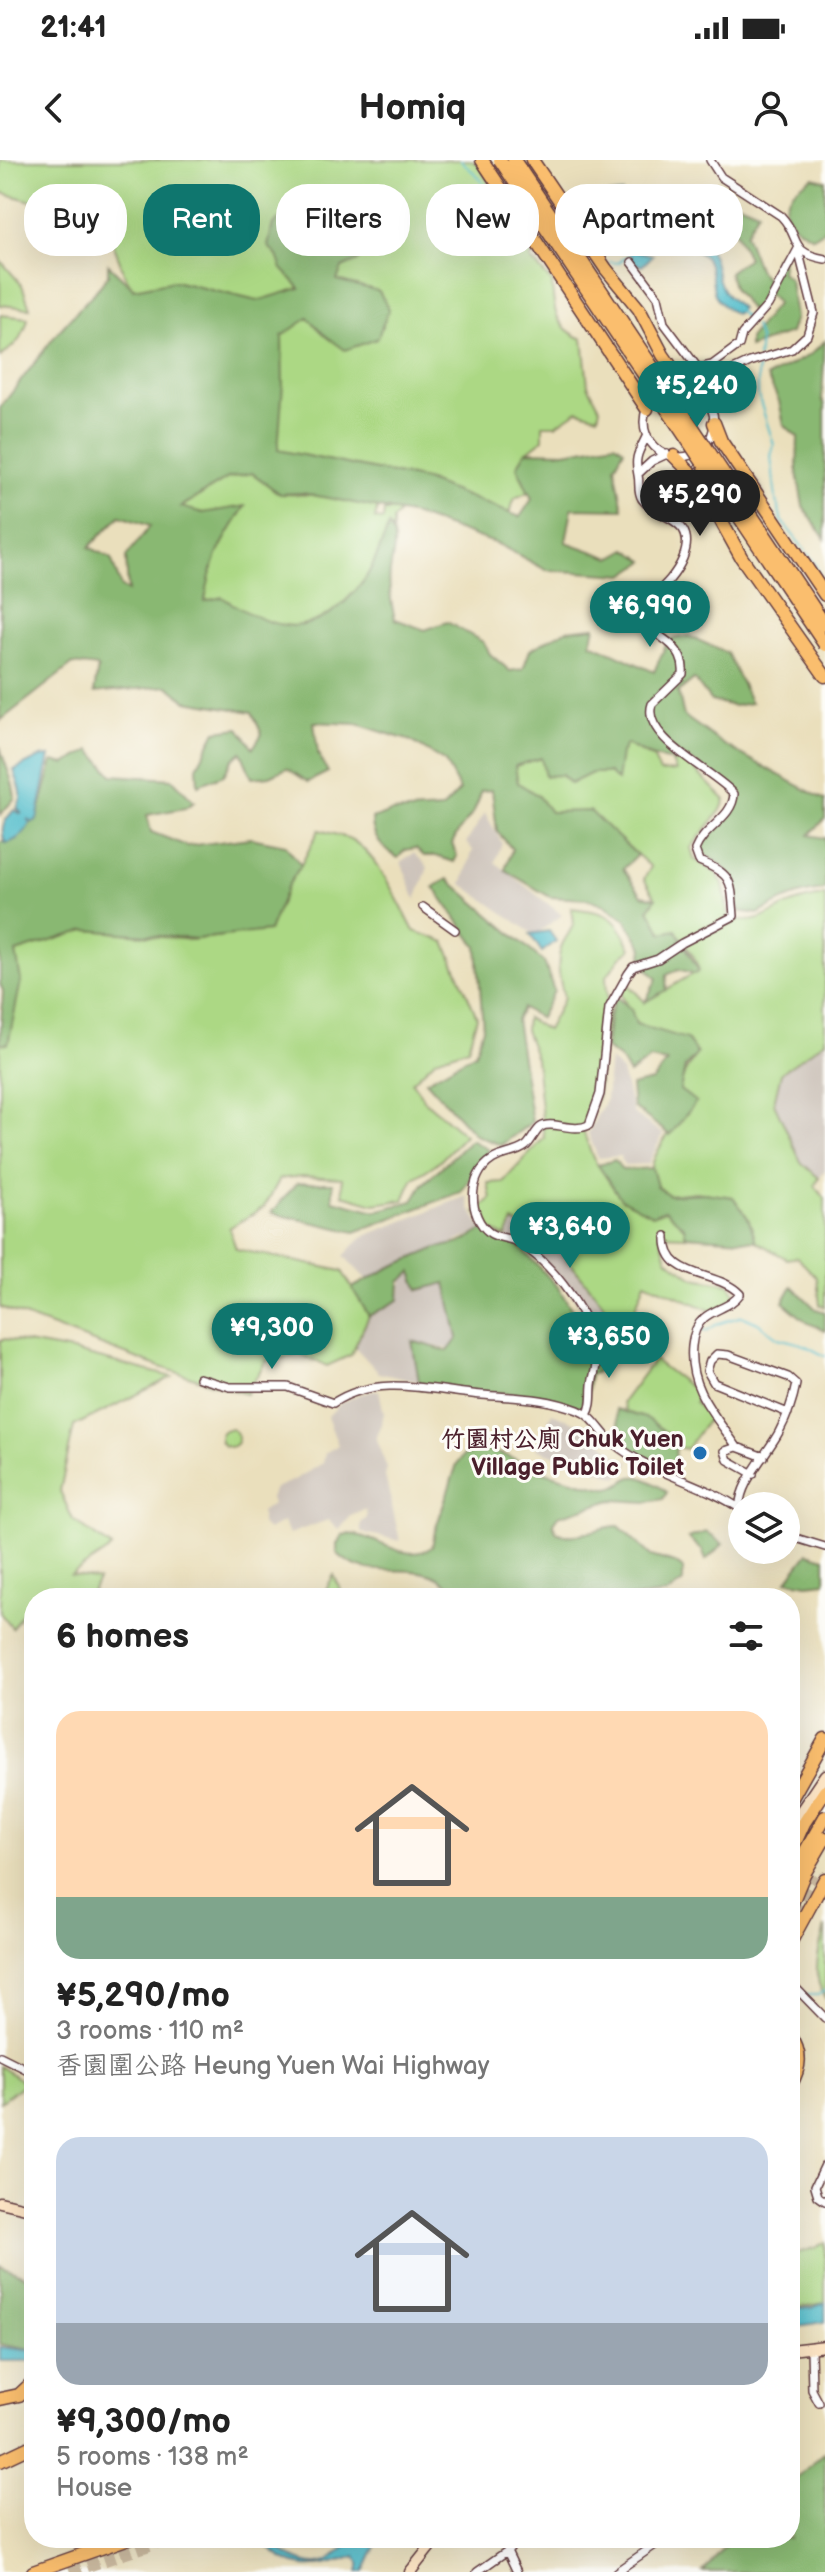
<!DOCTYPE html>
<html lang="en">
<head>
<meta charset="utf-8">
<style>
  :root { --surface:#fff; --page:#f2f2f2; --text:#222; --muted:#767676; --accent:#0f766e }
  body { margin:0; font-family:"Balsamiq Sans","LXGW WenKai TC",sans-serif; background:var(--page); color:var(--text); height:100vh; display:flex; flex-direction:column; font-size:30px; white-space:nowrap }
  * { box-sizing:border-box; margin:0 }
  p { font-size:26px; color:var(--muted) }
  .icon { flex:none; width:44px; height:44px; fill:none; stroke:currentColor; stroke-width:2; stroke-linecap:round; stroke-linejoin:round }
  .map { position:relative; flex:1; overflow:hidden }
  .panel { position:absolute; left:24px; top:1428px; width:776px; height:960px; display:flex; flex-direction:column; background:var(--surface); border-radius:32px; box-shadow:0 8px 32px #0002 }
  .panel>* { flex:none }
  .hud { position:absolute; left:24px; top:24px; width:778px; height:72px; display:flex; gap:16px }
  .tools { position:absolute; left:728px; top:1332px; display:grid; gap:16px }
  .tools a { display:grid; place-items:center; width:72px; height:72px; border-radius:50%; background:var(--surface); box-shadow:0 8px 32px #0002; font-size:40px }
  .price { position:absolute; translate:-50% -68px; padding:0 18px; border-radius:28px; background:var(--accent); color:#fff; font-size:26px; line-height:52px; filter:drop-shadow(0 2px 4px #0008) }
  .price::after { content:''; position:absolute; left:50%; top:48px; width:24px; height:18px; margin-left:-12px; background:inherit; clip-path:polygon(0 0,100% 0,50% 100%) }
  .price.active { background:#222; color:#fff }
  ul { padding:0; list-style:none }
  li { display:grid; align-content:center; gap:16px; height:424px; padding:0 32px }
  li span { display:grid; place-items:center; height:248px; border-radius:24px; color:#555 }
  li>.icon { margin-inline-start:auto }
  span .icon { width:144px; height:144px; fill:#fffc; stroke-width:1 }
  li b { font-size:34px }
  h2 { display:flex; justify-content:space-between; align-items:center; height:96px; padding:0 32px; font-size:34px }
  .pill { padding:0 28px; border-radius:32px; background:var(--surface); box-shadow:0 8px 32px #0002; font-size:28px; line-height:72px }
  .pill.active { background:var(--accent); color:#fff }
  .status { display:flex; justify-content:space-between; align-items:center; height:56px; padding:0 40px; background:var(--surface); direction:ltr }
  .status svg { height:22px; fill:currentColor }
  header { display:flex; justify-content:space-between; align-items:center; height:104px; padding:0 32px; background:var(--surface); font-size:36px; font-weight:700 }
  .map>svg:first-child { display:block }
</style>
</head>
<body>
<div class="status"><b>21:41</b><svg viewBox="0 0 49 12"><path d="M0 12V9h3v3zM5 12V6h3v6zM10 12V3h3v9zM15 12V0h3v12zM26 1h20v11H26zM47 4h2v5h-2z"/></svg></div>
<header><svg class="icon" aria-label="back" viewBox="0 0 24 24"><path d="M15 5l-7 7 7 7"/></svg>Homiq<svg class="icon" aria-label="person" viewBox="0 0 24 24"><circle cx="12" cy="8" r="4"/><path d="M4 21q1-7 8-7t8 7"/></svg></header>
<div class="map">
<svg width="825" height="2412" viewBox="0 0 825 2412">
  <rect width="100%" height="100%" fill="#fdfcf7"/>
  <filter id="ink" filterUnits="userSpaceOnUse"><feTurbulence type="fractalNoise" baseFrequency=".0125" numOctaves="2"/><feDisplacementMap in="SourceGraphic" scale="16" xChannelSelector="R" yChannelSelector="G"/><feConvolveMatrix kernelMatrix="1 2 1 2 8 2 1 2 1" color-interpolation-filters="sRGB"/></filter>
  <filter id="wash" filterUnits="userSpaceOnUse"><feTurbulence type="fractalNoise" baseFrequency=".006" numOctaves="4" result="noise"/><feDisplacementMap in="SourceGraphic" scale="32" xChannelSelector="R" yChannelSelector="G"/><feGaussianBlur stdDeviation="1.8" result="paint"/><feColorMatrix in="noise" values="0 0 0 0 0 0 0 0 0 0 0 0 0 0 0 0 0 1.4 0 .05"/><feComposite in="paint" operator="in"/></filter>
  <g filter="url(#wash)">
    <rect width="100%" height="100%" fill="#eadfbc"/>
    <!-- industrial -->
    <path fill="#ccc2b9" d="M485,653L502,683L495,702L562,755L535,775L462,724L473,690L466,683Z
      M414,693L428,707L416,740L401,702Z
      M825,881V1010L819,1018L801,1002L774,943L781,914Z
      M610,899L622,912L633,953L663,974L648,1004L624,1005L620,996L598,998L588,973L606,939Z
      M467,1036L470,1048L483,1070L367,1120L344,1096L362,1077Z
      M514,1063L559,1089L601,1141L624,1178L616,1183L599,1182L586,1155L554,1111L506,1077L511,1064Z
      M412,1112L446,1123L458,1178L450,1189L413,1181L419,1222L379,1213L355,1187L368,1153L399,1140L403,1120Z
      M379,1230L384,1254L376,1280L387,1308L385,1316L400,1381L361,1372V1363L367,1358L366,1349L351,1356L339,1370L328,1360L289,1374L283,1362L268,1370L261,1364V1352L272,1344L270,1338L275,1328L294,1320L323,1303L325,1293L338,1285L327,1257L341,1243L360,1234Z
      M552,1253L586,1267L618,1297L630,1302L618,1317L536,1289Z"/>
    <!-- green -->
    <path fill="#acd884" stroke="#7b7c58" stroke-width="2" d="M0,0H470L479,4L495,35L538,77L532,88L531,100L552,122C553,149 555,168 583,179L588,225L600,248L598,256L578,250L556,265H543V279L525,293L517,307L529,332L515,338L509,354L425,320L277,290L257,141L174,121L134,129C121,115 121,100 113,84C98,54 31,42 0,32Z
      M0,100L22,125L30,148L0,145Z
      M0,155L28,158C24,179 16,184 0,197Z
      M252,313L280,334L314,335L378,346L375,359L383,360L384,351H400L393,360V372L374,433L306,475L209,455L181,420L226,350L203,353L180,348L228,318Z
      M626,584L654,599L660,612L676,611L672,602L684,599L725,640L721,650L691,688L694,699L716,713L723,724L729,758C761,767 767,752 794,743C804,739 815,738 825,735V881L781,913L774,943L801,1002L819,1018L815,1026L825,1038V1147L820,1145L817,1118L797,1097L787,1099L756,1081L748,1058L733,1037L696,1032L668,1035L657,1026C655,1021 652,1012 652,1007C654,990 683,952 696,942L679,930L685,912L696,894L663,873L636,864C631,851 622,841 620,829L627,823L645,842L699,810L694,797L676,771L662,774L649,749L656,738L644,719L651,707L615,675L550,652L537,635L518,623L514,606L541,598L570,624L619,596Z
      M319,670C329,673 341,675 350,679C377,693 400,745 414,771L445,782L477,857L468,888L436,899L412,922L425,941L465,975L440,1001L413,1019L404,1040L374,1044L343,1035L342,1018L301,1016L280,1019L264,1047L229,1068L236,1089L342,1111L369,1156L351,1195L327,1206L301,1195L266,1201L246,1234L160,1207L0,1147V877L10,794L82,769L191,780L269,770L280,737L301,705Z
      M571,748C609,753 615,754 631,789L621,797L606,817L608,848L597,937L588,964L582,968L593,998L621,1038L665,1050L684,1065L686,1076L660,1075L667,1099L694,1118L729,1124L738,1138L714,1152L645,1122L624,1178L601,1141L559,1089L513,1062L506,1077L487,1068L476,1052L491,1039L488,1023L503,1022L544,978L536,899L525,870L526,858L547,870L564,838C560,821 555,803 562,785C569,769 578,768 571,748Z
      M5,1179L72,1191L172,1217L74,1266L60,1331L73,1360L112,1388L71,1415L98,1420L88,1438H50V1428L30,1442L12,1468L0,1453V1181Z
      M654,1200L698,1233L695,1243L710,1257L686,1289C656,1283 633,1274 622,1243Z
      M220 1278a9 9 0 1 1 18 0a9 9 0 1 1-18 0Z
      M334,1415L344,1438H321Z
      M825,1767V1838C811,1814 818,1792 825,1767Z
      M0,1906L25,1923L0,1942Z
      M825,2082V2143L801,2147L790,2146V2095L815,2088Z"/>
    <!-- forest -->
    <path fill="#89b872" stroke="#6a6c4e" stroke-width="2" fill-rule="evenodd" d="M813,17L825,20V70L813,77C774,57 777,38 813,17Z
      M734,41L758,51L745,74L759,111L769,122L775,97L784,91L781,112L790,120L795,158L790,173L749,188V179L777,143L768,134L753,153L733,128L729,112L748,98L726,54Z
      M289,54L325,56L348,66L345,81L363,90L358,101L342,108L337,120L379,131L389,149L377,179L345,190L326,176L308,158L282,176L283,223L278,290L425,320L520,357L532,339L517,307L526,291L565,292L615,283L624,289L615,306L623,349L572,348L566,382L611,398L627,389L645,401L624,415L546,410L500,385L415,355L302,333L280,334L252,313L228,318L181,347L203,353L245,346C223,382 211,398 205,441L222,437C279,475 316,480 362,423C374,408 381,384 389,366C398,381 393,390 391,405C387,422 391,443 395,459L425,470L447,462L483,482L490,494L510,511L523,509L530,490L566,470L595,467L591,483L654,512L668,480L689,476L727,493L751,543L734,546L711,541L694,519L678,532L684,556L726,586L825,640V659L809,675L825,678V730C799,732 781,741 758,754L739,751C735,736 732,713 719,703C711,697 704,698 698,689L738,641L734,628L688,599C663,603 648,596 626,584L621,593L617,621L609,613H592L570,624L562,615L545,616L541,598L515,606L518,623L537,635L550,652L590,651L637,695L623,709L642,735L656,738L649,749L662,773L676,770L699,811L695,814L678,809L667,815L666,830L645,842L657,819C646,808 640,804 643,788L626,760L604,745L588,739L550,737L505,710L512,689L497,671L492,630L481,631C475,660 460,663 452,684L457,696L454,702L436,696H424L416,688L405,690L398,698C382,688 372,678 372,659L391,652L442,649L460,630L445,602L411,581L357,564L314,562L318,594L328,612L308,622L287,608L270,616L252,618L241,592L232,600L224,615L198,625L197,607L216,571L239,568L253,588L262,574L252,552L187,541L168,526L94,533L98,507L73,504L0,561V248L59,171L100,126L108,115V104L134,129L174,121L257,141L300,128L282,109L277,96L268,86L273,64ZM120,356L150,366L126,397L128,431L121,427L111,398L89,387Z
      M825,181L822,239L825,245V379L803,346L797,312L798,277L784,265L779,241L767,217L810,195Z
      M0,586C4,605 14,619 15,638L0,655Z
      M91,590L112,615L172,619L194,642L185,648L147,655L151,672L187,686L251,678L285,685L301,705L287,727L269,771L196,779L86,770L16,792L21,821L8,884L0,883L3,831L0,824V683L38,655L53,601L65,604Z
      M448,719L544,802L554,831L540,858L522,848L516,860L532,962L501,985L475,975L426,921L475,893L483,868L477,787L434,727Z
      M615,836L631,849L636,864L687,879L697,894L685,907L680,930L696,942L670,975L633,947L631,926L652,921L667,902L650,899L629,914L620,899L606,889L609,857Z
      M471,980L489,990L461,1032L355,1072L271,1053L297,1023H333V1040L376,1051L413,1041L423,1024Z
      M615,1000L622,1010L652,1008L657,1026L669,1035L705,1033L733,1037L748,1058L756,1081L686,1076L684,1067L665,1050L652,1055L621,1039L598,1005Z
      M483,1070L517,1084L558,1127L586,1173L599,1182L616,1183L603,1209L590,1215L586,1249L540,1235L420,1228L412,1181L448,1191L458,1178L446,1123L419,1130L412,1112L400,1122L399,1140L369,1156L352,1128L389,1108L437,1088L460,1083Z
      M792,1126L816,1149L825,1152V1170L808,1163L783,1142Z
      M616,1249L648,1259L676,1280L675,1311C640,1294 620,1293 616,1249Z
      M481,1291C508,1293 510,1298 534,1308C554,1316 579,1322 600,1327C631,1334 619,1297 667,1332L663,1339L647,1342L612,1340L558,1356L553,1363L556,1372C577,1382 596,1366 619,1366L651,1396L675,1403L683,1409V1422L666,1434L638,1437L461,1438C453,1429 443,1419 432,1415C401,1403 365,1422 337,1393V1384L342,1375C372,1369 402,1407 432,1387L435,1371L457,1304L464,1295Z
      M706,1372L723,1384L706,1400L702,1390L688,1378Z
      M808,1393L825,1398V1422L807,1424L787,1420Z
      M0,2105L33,2119L27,2132L34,2151V2187L25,2189L0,2184Z
      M825,2292V2412H703L725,2386L728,2378H790V2324Z"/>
    <!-- water -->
    <path fill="#4fbcca" stroke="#4c6e7a" stroke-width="2" d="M622,33L618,86L613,91L591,53L592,43L598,36Z
      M661,35L692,43L699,49L708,48L714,51C703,57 695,66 687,70C680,74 651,69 641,69V75C656,79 670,72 685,77C725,92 708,100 723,130C727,138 735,142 741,148L735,154C703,135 719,125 707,100C704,95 697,92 692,89C671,80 658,83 637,91L653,95L642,106L632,102L630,84L638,75L635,68L637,38L648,40Z
      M50,596L37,660L31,663L27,659L30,663C26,673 16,682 5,683C0,668 3,662 14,650L22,654L17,648C26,632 18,626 14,610L40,597Z
      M549,771L556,781L542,792L530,774Z
      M825,2143V2162L790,2167V2150L811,2148Z
      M0,2187L34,2191V2201H0Z
      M260,2378H270C281,2394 310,2412 330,2400C338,2394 349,2381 360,2378C366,2377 374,2378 380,2378L364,2412H358L360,2402L355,2396C313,2412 289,2412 260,2378Z"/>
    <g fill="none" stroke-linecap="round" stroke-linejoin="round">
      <!-- stream -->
      <path stroke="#4fbcca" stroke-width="2" d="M461,0L482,21L495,47L515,61
        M610,102L618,103L632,92
        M736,149L749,161
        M754,166L760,180L758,198
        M758,204V235L774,285L771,296L776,340L782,361L815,403L820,417
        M824,439L825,447
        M698,1168L707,1171L717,1164L742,1156L758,1163L778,1178L802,1184L825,1196
        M806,1835H818L824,1831"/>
    </g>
  </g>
  <g filter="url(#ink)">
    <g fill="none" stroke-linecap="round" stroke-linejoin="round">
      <!-- secondary-tunnel -->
      <path stroke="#cab99f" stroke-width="10" stroke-dasharray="10 5" stroke-linecap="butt" d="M790,1748L793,1754L790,1762"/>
      <!-- highway-tunnel -->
      <path stroke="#cab99f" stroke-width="12" stroke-dasharray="12 6" stroke-linecap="butt" d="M793,1754L813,1714
        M70,2412L170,2378"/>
      <defs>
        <path id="street" d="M710,0L721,17L781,56C802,78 787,92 825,99
          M632,102L658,137L664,163L698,208L712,205L739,185L742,174L768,145L798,89
          M644 262a35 35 0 1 1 70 0a35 35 0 1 1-70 0Z
          M691,230L750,202L792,189L807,175L814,153L798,89
          M711,248L724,216
          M638,314L652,301L667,294
          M423,747L455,770
          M666,1076C664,1120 718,1110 740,1134C731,1147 716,1148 704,1158C696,1165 693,1175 692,1186C688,1228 714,1254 737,1287
          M199,1218L230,1227H288L333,1243C378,1213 433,1231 482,1235C517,1238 544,1237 578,1250C594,1256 600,1272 613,1283C651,1314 702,1322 742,1350
          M587,1255C593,1245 591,1236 592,1225C593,1215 598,1206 596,1195C592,1156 553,1104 519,1083C510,1077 499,1079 490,1073C467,1056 468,1015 492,1000C502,993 516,994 526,986C532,981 535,971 541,967C552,960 573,973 589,965L600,934L609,848L628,814L633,807L658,799L682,783L734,756C731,720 733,715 699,701L695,690C703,668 733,658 734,634C716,612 640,578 652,544L683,514C686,485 654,473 632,459C648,437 672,425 683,398C699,357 657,360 642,339C637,331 640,323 638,315C634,296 639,292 647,275
          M753,1314L728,1300L725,1291L737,1287L764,1297
          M740,1349C737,1325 768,1293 779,1272C787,1257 793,1240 796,1224L788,1217L728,1195L717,1194L710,1201L707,1211L714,1223L788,1253
          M786,1375L825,1387
          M31,1799L34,1802
          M790,1822L825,1858
          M0,1896L34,1913
          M825,2005L815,2026L818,2036L825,2041
          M811,2189L812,2230L819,2243
          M507,2391L517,2412
          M477,2412L507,2391L520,2378
          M616,2412L665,2378"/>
        <path id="secondary" d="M790,1667L825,1615
          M0,2042L34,2050
          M790,2190L825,2186
          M410,2412L437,2378"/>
        <path id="highway" d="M482,0L647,249
          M532,0L606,109L639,149L663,195L686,228
          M714,263L721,281L825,435
          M674,296L699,321L741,397L825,516
          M790,1641L825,1579
          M790,1694L804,1663L825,1631
          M790,1718L825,1657
          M790,1748L804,1714L825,1678
          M790,1783L825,1719
          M790,1875C802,1893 801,1907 790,1926
          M0,2239L19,2235L34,2221
          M0,2301L34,2285
          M33,2412L129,2378"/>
      </defs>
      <!-- street casing -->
      <use href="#street" stroke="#623c41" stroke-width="10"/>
      <!-- secondary casing -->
      <use href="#secondary" stroke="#623c41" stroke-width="13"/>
      <!-- highway casing -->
      <use href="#highway" stroke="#623c41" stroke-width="15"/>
      <!-- street -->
      <use href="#street" stroke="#fff" stroke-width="7"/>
      <!-- secondary -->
      <use href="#secondary" stroke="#fde5c5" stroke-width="10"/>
      <!-- highway -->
      <use href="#highway" stroke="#fabe6e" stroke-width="12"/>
      <defs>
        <path id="highway-bridge" d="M500,0L825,485
          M514,0L825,465"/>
      </defs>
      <!-- highway-bridge casing -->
      <use href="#highway-bridge" stroke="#623c41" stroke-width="15" stroke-linecap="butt"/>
      <!-- highway-bridge -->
      <use href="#highway-bridge" stroke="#fabe6e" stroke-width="12"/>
    </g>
  </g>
  <!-- markers -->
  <circle fill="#1f6fb2" stroke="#fdfcf7" stroke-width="3" cx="700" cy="1293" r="8"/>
  <g text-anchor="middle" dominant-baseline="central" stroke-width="6" stroke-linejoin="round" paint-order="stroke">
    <!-- poi labels -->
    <g font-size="24" font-weight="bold" fill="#4a1f2b" stroke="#fdfcf7" text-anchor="end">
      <text x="684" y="1279">竹園村公廁 Chuk Yuen<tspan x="684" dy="28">Village Public Toilet</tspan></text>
    </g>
  </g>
</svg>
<div class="tools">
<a><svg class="icon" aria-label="layers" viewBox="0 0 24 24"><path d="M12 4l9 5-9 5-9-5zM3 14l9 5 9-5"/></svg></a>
</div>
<b class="price" style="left:697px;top:269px">¥5,240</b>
<b class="price active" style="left:700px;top:378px">¥5,290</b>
<b class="price" style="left:650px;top:489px">¥6,990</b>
<b class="price" style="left:570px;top:1110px">¥3,640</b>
<b class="price" style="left:272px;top:1211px">¥9,300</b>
<b class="price" style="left:609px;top:1220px">¥3,650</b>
<div class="hud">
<a class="pill">Buy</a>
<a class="pill active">Rent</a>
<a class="pill">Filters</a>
<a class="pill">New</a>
<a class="pill">Apartment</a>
</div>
<section class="panel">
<h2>6 homes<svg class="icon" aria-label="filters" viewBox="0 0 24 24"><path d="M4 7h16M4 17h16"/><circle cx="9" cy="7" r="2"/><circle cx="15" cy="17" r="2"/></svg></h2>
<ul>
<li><span style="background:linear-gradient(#ffd9b3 75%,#7fa58c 0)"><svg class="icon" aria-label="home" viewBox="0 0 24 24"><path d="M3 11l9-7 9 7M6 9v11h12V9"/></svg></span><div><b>¥5,290/mo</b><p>3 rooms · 110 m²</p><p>香園圍公路 Heung Yuen Wai Highway</p></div></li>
<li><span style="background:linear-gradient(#c9d6e8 75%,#9aa5b1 0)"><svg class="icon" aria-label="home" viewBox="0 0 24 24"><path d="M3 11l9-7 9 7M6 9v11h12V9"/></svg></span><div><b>¥9,300/mo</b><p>5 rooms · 138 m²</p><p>House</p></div></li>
</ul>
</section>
</div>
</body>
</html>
